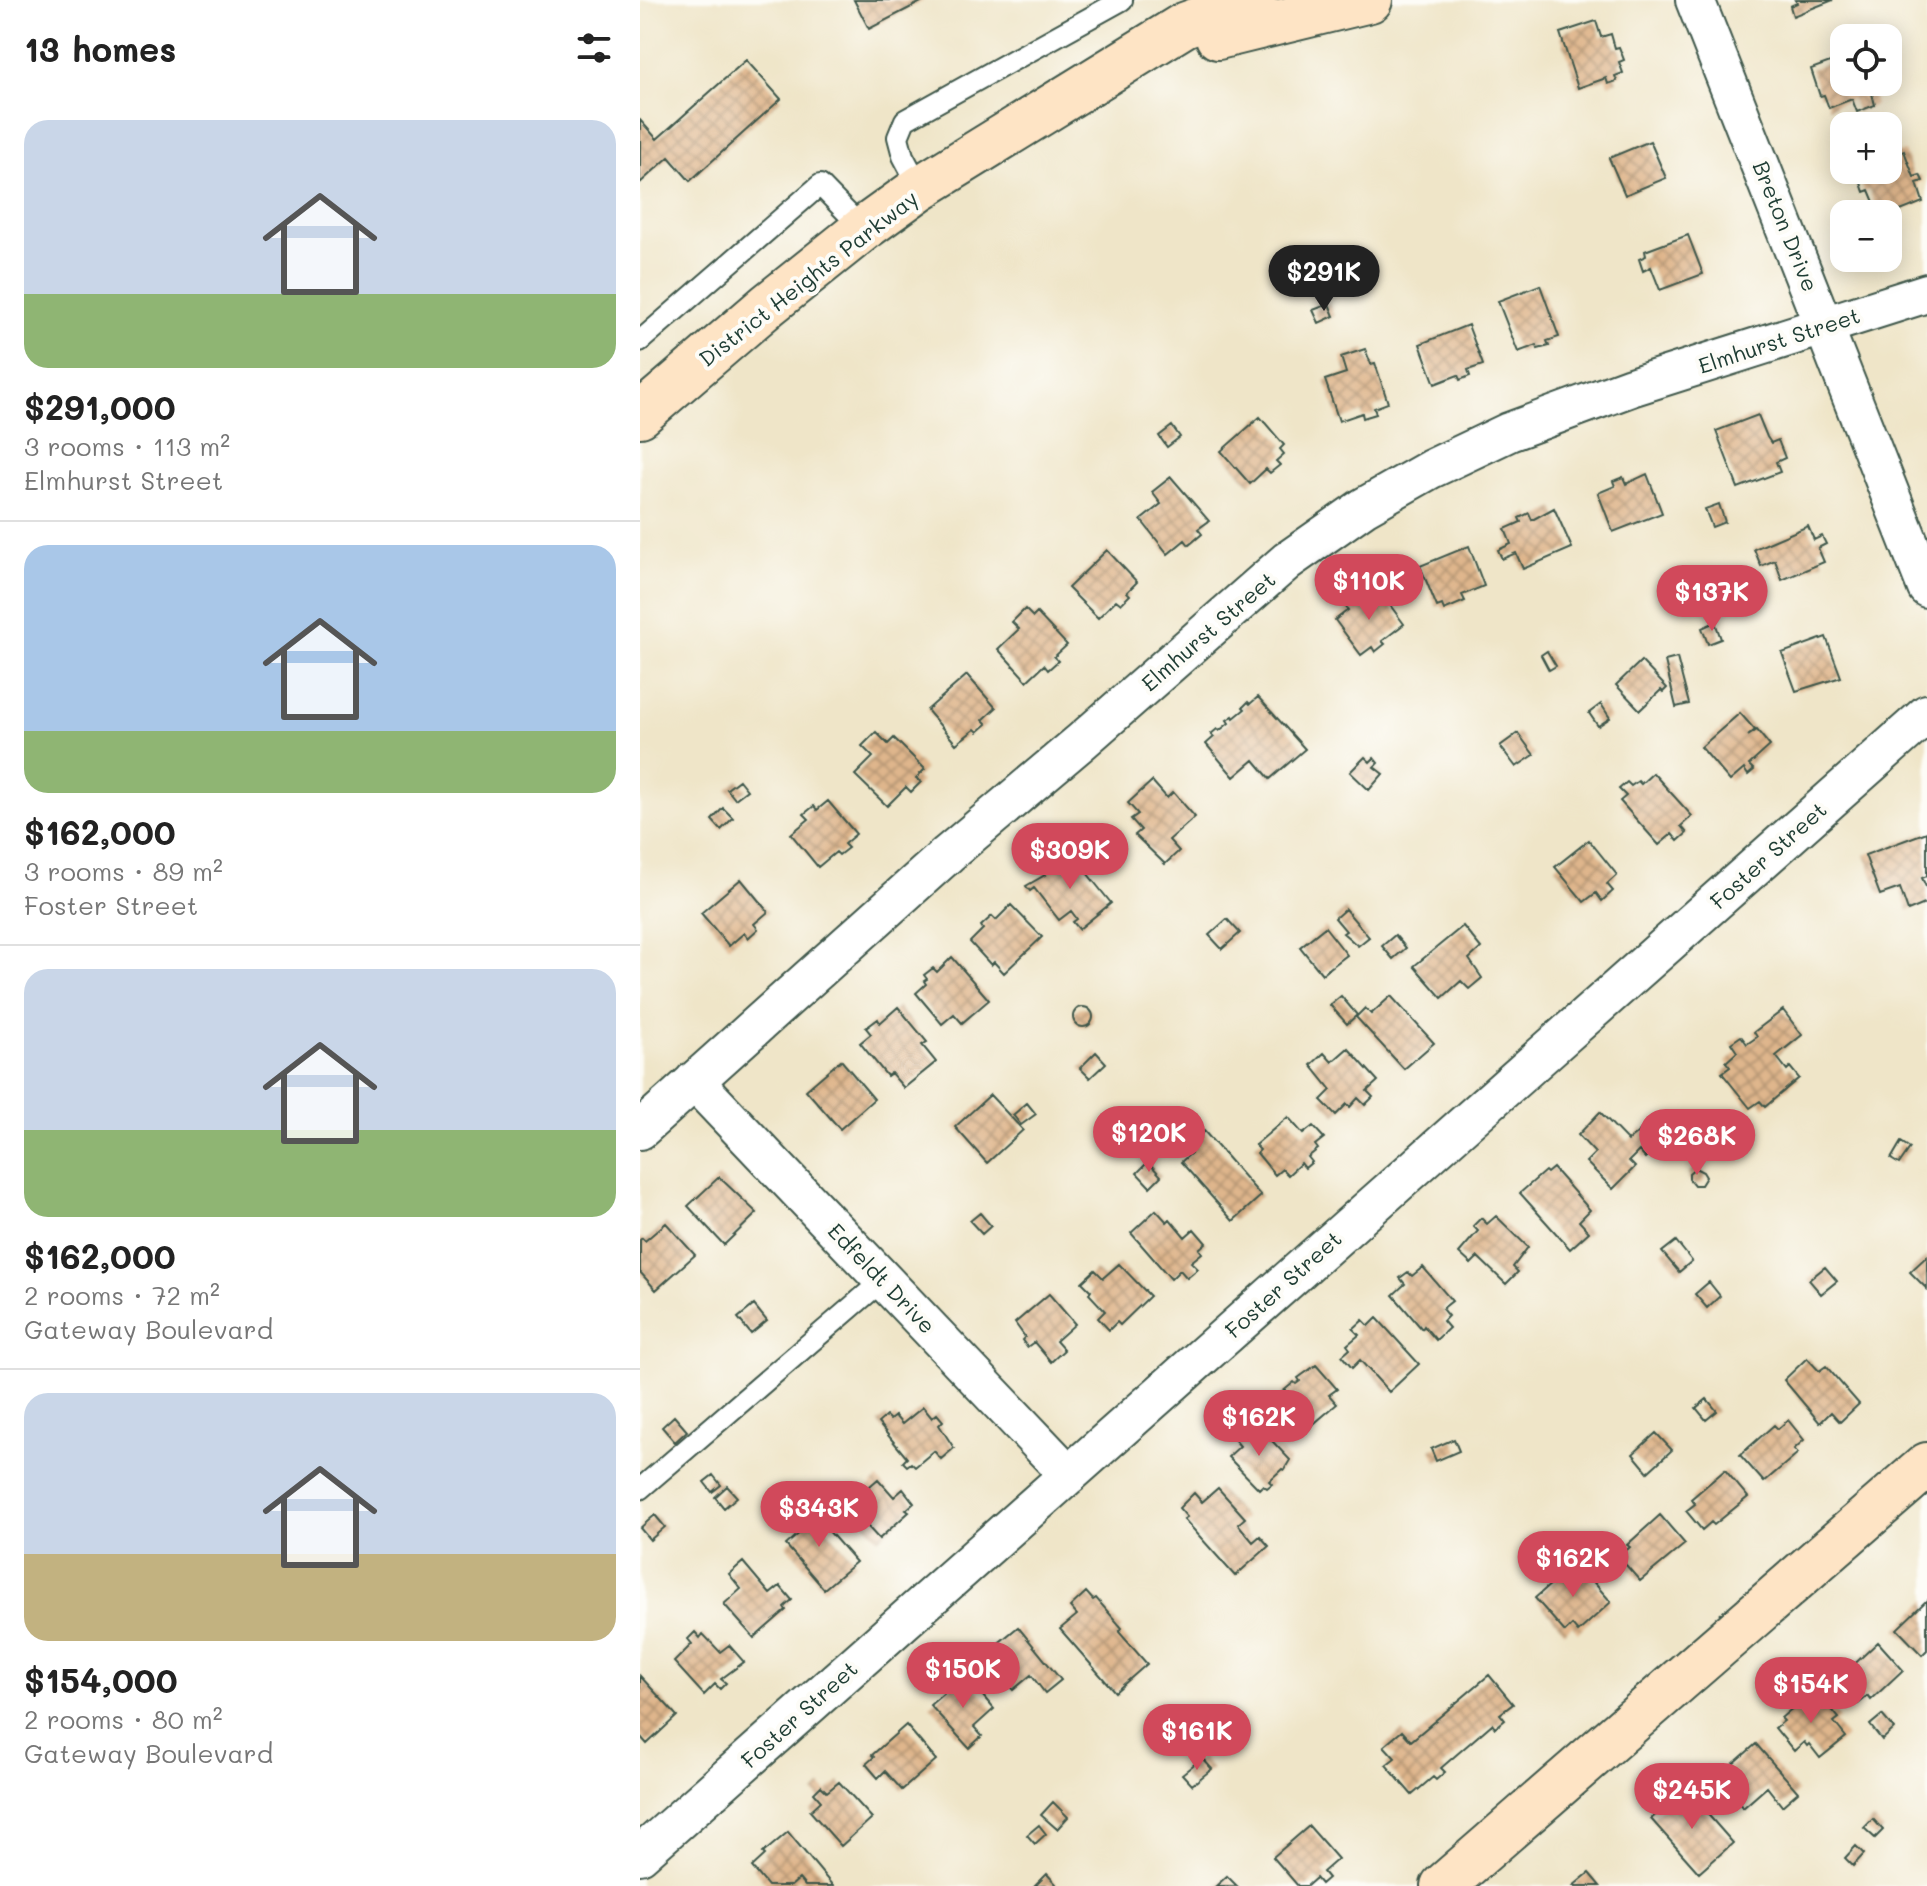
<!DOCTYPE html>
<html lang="en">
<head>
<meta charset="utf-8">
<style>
  :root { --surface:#fff; --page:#f6f6f6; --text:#222; --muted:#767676; --line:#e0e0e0; --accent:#d1495b }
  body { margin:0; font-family:Mali,sans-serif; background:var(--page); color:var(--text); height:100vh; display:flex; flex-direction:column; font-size:30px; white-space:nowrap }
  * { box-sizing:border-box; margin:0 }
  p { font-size:26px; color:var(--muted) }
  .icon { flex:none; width:44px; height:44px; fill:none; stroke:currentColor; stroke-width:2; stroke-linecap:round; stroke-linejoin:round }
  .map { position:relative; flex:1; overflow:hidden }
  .sheet { display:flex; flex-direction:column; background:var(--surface); width:640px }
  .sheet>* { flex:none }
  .controls { position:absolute; left:1190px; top:24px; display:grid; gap:16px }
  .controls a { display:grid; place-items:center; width:72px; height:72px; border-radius:16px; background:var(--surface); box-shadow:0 4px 20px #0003; font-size:40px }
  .price { position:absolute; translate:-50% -68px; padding:0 18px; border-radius:28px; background:var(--accent); color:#fff; font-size:26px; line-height:52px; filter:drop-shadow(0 2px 4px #0008) }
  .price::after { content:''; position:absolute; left:50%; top:48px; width:24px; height:18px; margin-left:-12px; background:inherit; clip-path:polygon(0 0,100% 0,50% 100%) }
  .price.current { background:#222; color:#fff }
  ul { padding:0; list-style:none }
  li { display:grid; align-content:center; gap:16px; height:424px; padding:0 24px }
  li+li { border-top:2px solid var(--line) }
  li span { display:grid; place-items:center; height:248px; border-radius:24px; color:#555 }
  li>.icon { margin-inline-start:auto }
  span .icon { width:144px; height:144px; fill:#fffc; stroke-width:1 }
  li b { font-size:34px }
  h2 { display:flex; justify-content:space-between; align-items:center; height:96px; padding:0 24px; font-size:34px }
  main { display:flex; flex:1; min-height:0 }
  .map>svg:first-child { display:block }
</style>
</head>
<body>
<main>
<section class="sheet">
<h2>13 homes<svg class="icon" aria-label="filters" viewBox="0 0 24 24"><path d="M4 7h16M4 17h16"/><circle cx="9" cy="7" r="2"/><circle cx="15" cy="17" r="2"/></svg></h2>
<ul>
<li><span style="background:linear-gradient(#c9d6e8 70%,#8fb573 0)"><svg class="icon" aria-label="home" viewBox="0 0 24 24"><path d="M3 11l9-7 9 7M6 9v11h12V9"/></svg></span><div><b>$291,000</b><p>3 rooms · 113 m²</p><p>Elmhurst Street</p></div></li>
<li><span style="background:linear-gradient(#a9c7e8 75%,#8fb573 0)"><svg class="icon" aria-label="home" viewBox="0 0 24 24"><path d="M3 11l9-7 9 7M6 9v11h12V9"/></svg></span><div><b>$162,000</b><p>3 rooms · 89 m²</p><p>Foster Street</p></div></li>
<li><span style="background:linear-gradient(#c9d6e8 65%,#8fb573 0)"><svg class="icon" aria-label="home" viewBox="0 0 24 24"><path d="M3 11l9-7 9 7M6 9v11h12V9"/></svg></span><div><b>$162,000</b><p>2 rooms · 72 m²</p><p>Gateway Boulevard</p></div></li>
<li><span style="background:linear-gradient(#c9d6e8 65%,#c2b280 0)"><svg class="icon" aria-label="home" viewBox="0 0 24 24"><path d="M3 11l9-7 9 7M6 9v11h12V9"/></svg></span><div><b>$154,000</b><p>2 rooms · 80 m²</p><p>Gateway Boulevard</p></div></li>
</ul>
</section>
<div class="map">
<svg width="1287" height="1886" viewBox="0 0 1287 1886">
  <defs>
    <pattern id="building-cross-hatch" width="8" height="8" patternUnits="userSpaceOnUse" patternTransform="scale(2)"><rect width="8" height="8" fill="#dfb68c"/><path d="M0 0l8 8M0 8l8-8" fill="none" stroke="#b49573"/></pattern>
  </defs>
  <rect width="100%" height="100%" fill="#fdfcf7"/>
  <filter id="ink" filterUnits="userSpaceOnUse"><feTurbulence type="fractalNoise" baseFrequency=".0125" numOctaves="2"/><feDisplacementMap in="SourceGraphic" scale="16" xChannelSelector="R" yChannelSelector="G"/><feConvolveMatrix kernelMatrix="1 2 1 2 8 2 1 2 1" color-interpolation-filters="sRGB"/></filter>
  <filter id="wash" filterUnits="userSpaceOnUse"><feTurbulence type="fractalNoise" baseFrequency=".006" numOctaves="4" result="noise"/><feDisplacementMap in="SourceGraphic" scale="32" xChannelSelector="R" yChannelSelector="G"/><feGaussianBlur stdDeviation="1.8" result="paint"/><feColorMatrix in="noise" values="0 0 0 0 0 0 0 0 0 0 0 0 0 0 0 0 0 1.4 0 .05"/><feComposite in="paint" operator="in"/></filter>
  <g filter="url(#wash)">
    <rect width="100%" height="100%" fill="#efe5c8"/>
    <g id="blocks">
      <!-- building -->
      <path fill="url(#building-cross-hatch)" d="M214,0H285L229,29Z
        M1155,0H1193L1153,16L1150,6L1157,3Z
        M956,21L961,37L971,34L975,48L979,47L984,60L979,62L983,73L975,76L977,81L968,84L966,78L938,88L920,33Z
        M1204,57V82H1229L1235,105L1217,112L1212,99L1189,108L1184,95L1180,96L1171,69Z
        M106,60L141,99L50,181L29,157L0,183V120L17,139Z
        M1010,141L1026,178L985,195L969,158Z
        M1264,151L1274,177L1280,175L1283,181L1277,183L1283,202L1248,216V214H1239L1229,190L1224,192L1221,183L1226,181L1222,170H1248V157Z
        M1048,235L1063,274L1020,290L1011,267L1003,271L999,259L1006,256L1005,251Z
        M900,285L919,337L907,341L909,346L898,349L897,345L878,352L858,301Z
        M689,304L694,316L679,323L673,310Z
        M828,325L843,365L828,370L830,376L820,380L818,375L795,384L780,344Z
        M725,349L731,364L735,363L748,403L734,408L736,414L723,418L722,413L699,421L685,380L706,373L701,357Z
        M1118,415L1127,437L1131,443L1138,440L1145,458L1136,462L1140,472L1098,488L1076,431Z
        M620,417L644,445L640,449L644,454L636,461L640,465L630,473L626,469L610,484L581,451Z
        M532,426L540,437L527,447L519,436Z
        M1007,474L1022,513L973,532L958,493L975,486L973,481L983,477L986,484Z
        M531,477L569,521L558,529L562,534L549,545L545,540L528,554L501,520L521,504L512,492Z
        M1079,504L1085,522L1072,527L1065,509Z
        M914,508L932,548L883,569L876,553L862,559L858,550L871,544L865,529L881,522L879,518L889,513L892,520Z
        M1168,526L1174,540L1182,536L1186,544L1178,548L1184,562L1142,580L1135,560L1121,566L1114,549Z
        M829,546L844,586L822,595L825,601L804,610L802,605L797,607L780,566Z
        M467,550L497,582L487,592L490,595L481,604L476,600L458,618L428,588Z
        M738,589L764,624L742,641L745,644L735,652L732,647L721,655L695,620L708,610L706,607L718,598L721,602Z
        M385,609L393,617L397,613L427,645L414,657L418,661L408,670L404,665L387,681L358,649L379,629L372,622Z
        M1075,622L1081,639L1068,644L1062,628Z
        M1186,637L1201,677L1156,691L1142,653Z
        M907,651L916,666L909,670L901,655Z
        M1037,658L1049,704L1036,707L1025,661Z
        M1001,661L1027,688L1023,692L1021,690L1000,710L976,685Z
        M327,675L356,708L343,720L347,724L338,732L335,729L316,744L287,710Z
        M618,697L665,749L630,779L614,760L594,777L566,744L574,737L571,734L577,729L579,731L589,723L587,720L593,716L594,718L605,709L603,707L608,702L610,704Z
        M961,704L970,718L958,726L949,713Z
        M1100,713L1115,730L1108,736L1117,730L1130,746L1109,765L1114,770L1108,775L1104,769L1090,781L1061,747Z
        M236,732L248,744L254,738L285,769L276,778L281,782L271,792L266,787L247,806L215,775L233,757L222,746Z
        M878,733L894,755L876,767L860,746Z
        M725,757L730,762L734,758L738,763L734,767L743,774L729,790L710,772Z
        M1013,773L1052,816L1041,826L1047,833L1038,841L1032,834L1019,845L980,801L986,796L979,789L987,782L991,786L998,781L1001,784Z
        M99,780L107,790L95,799L87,789Z
        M512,781L527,798L533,792L555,817L529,840L539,851L525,864L495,835L501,830L491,819L498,814L488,803Z
        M188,801L216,834L204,844L208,848L199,855L196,852L178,867L151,834L169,819L164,814L174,806L177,810Z
        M83,808L93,818L81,830L72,820Z
        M1287,832V876L1282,878L1287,889V903L1268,911L1260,888L1240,895L1225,855Z
        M949,840L977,875L967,884L973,891L962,901L956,893L944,902L915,867Z
        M431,853L471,903L439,929L433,922L437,919L431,911L419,920L394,888L390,891L386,886L405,875L402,871L415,861L417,864Z
        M101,879L128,912L114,924L118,929L108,938L104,933L89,946L61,913Z
        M371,905L402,937L364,973L354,962L351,965L330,942L343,929L341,926L352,916L356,920Z
        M705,909L729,937L718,946L703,933L706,931L695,918Z
        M587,919L600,933L582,949L569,935Z
        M823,926L841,948L829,959L842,978L829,989L821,981L802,998L774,966Z
        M685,927L707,955L682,974L660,947Z
        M755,935L766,948L753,959L742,946Z
        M312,957L349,1000L322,1023L314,1014L302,1024L276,993L286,984L284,981L287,979L284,975L293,968L297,972Z
        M701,996L717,1015L707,1024L690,1005Z
        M751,996L794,1043L764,1069L716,1017L725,1008L731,1014Z
        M258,1007L287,1042L282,1045L296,1062L264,1088L251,1073L247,1076L220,1043L231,1034L226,1028L238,1019L240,1023Z
        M433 1017a10 10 0 1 1 20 0a10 10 0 1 1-20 0Z
        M1143,1010L1162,1035L1136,1056L1147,1070L1150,1067L1159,1078L1125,1107L1120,1101L1110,1108L1082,1073L1090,1067L1086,1062L1097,1052L1091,1043L1101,1036L1107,1044L1117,1037L1114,1032Z
        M708,1048L738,1081L727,1091L733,1097L725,1105L718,1098L710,1107L707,1104L696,1115L681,1100L691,1090L671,1065L684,1053L692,1062Z
        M456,1052L466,1063L450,1078L440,1068Z
        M201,1060L234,1099L200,1129L166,1090Z
        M350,1095L383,1130L347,1163L315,1127Z
        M387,1103L396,1114L381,1125L373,1115Z
        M960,1112L988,1141L1002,1129L1018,1146L1005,1158L999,1151L989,1161L995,1167L973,1189L946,1162L955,1153L938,1135Z
        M648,1117L663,1134L673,1126L684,1138L675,1145L678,1149L668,1157L672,1162L665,1168L661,1163L648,1175L642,1169L635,1175L617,1153L620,1150L615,1145Z
        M510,1126L521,1138L512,1147L501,1135Z
        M564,1131L621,1196L593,1221L541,1162L551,1153L546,1147Z
        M1261,1142L1270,1148L1259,1164L1251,1159Z
        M508,1162L521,1176L510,1187L497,1173Z
        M913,1168L950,1210L939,1221L949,1232L930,1249L880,1193L905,1171L907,1173Z
        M1055,1168L1063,1172L1066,1177L1061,1185H1054L1049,1179V1173Z
        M79,1177L117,1213L84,1245L48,1206Z
        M516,1210L527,1222L530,1219L545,1237L554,1229L566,1243L559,1249L562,1253L551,1262L558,1269L547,1278L540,1270L531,1279L491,1233Z
        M340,1213L351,1226L342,1234L330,1221Z
        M856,1216L888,1247L873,1267L878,1272L866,1284L838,1257L831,1264L819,1253L838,1231L833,1226L841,1218L847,1224Z
        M26,1223L55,1255L16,1290L0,1272V1240L2,1238L5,1241Z
        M1036,1241L1052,1261L1039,1272L1022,1252Z
        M1287,1256V1289L1270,1272Z
        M479,1264L510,1296L480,1325L477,1322L469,1330L458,1318L465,1311L449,1294L451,1291L442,1282L455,1270L463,1278Z
        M783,1267L812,1301L802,1309L808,1316L803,1321L809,1328L796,1340L784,1326L782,1329L753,1295L765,1284L760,1278L768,1272L772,1276Z
        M1185,1267L1197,1281L1181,1294L1169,1280Z
        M1069,1282L1080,1296L1067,1308L1055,1294Z
        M409,1294L435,1324L416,1341L424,1350L411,1362L394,1342L387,1347L382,1340L385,1337L375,1323Z
        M114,1305L127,1321L111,1334L98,1318Z
        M737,1318L779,1364L749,1392L720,1360L712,1368L702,1356L710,1349L707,1345L719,1335L713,1329L723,1320L729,1326Z
        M1167,1358L1179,1371L1186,1366L1219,1404L1200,1422L1191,1412L1180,1423L1144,1380Z
        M676,1365L697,1389L689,1395L697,1404L663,1433L637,1403L645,1397L641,1393L654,1382L656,1384L660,1381L658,1378Z
        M1067,1399L1077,1411L1066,1420L1056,1408Z
        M283,1407L292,1418L297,1414L303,1421L299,1425L314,1448L301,1459L294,1451L275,1467L271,1463L267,1466L263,1462L267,1458L238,1423L246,1416L250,1420L255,1416L262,1424Z
        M34,1416L47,1431L35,1442L22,1427Z
        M1148,1420L1164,1440L1154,1449L1158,1453L1124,1482L1100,1455L1134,1425L1138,1429Z
        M619,1427L650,1460L644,1470L642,1469L629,1481L632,1484L627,1488L623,1485L619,1489L588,1457L600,1446L594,1439L603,1430L610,1436Z
        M1016,1433L1032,1450L1008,1472L993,1454Z
        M814,1439L819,1451L796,1461L791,1449Z
        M1085,1470L1108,1497L1074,1525L1071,1522L1062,1530L1046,1511L1055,1504L1051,1499Z
        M73,1475L81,1485L72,1492L64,1482Z
        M238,1479L254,1497L263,1489L274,1503L266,1510L269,1512L239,1539L208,1505Z
        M87,1486L97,1497L84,1508L75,1497Z
        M578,1488L605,1518L598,1524L613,1542L620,1536L629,1546L595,1576L544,1519L547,1517L539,1508L554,1493L562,1502Z
        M165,1504L216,1562L184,1589L146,1545L162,1531L150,1518Z
        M15,1515L25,1527L10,1540L0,1528Z
        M1020,1515L1045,1544L1000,1581L979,1557L990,1547L987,1545Z
        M103,1562L130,1594L140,1586L152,1600L144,1607L146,1610L114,1638L84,1604L101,1589L89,1574Z
        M936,1562L971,1602L938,1632L932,1625L925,1632L895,1598Z
        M446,1592L453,1600L456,1598L482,1628L479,1632L507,1664L475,1692L420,1629L437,1615L430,1607Z
        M1287,1600V1650L1282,1655L1257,1629Z
        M378,1627L421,1680L405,1693L391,1675L373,1690L344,1655Z
        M55,1632L60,1638L63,1634L80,1652L89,1645L104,1662L81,1679L86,1683L80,1689L75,1684L64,1695L34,1662L52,1644L48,1639Z
        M1238,1642L1263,1670L1231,1700L1228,1696L1218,1704L1201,1685L1210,1677L1206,1672Z
        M325,1675L354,1709L334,1727L342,1736L329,1748L290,1705Z
        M849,1675L873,1704L860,1714L865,1720L855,1728L852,1724L801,1768L805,1772L796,1780L793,1777L772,1795L746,1765L755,1758L744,1746L762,1731L771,1741Z
        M0,1676L37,1716L7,1744L0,1736Z
        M1175,1689L1199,1718L1194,1722L1206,1737L1180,1758L1169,1744L1167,1746L1164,1742L1154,1751L1135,1728L1144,1721L1141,1718Z
        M1242,1715L1254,1729L1242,1740L1230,1725Z
        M266,1725L296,1760L262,1790L245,1771L238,1778L226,1764L234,1757L232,1755Z
        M1116,1744L1158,1792L1142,1806L1127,1787L1103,1808L1077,1778Z
        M562,1758L572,1769L552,1785L542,1774Z
        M199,1782L232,1818L201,1846L170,1811L181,1801L174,1793L181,1786L187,1792Z
        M1050,1794L1093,1843L1059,1873L1011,1819L1026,1806L1021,1802L1028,1795L1039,1804Z
        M413,1802L428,1817L417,1829L401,1815Z
        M1233,1819L1243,1830L1235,1838L1224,1828Z
        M399,1825L406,1834L395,1844L387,1835Z
        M669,1826L698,1859L683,1872L688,1878L681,1884L676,1878L667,1886H658L633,1857Z
        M148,1832L193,1886H165L159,1879L151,1886H128L112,1867L125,1855L123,1853Z
        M1216,1846L1224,1854L1213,1866L1205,1858Z
        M949,1873L960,1886H933Z
        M407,1874L416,1884L414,1886H395Z
        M587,1876L597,1886H576Z"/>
    </g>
  </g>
  <g filter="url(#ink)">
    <use href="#blocks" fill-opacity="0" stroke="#3e564a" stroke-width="2"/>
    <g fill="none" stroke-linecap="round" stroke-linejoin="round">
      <defs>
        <path id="lane" d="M280,188L263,156L258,137L265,120L482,0
          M0,341L180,185L223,229
          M0,1489L243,1280"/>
        <path id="street" d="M1055,0L1287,588
          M54,1081L429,1475
          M0,1130L308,854L442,741L647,561L724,507L791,469L869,432L991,387L1287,293
          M0,1855L1287,714"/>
        <path id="secondary" d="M578,37L730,0
          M0,415L128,305L223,229L280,188L544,25L613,0
          M803,1886L1287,1465"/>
      </defs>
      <!-- lane casing -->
      <use href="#lane" stroke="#3e564a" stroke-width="24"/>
      <!-- street casing -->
      <use href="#street" stroke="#3e564a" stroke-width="42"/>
      <!-- secondary casing -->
      <use href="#secondary" stroke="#3e564a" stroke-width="48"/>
      <!-- lane -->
      <use href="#lane" stroke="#fff" stroke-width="20"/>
      <!-- street -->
      <use href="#street" stroke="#fff" stroke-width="38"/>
      <!-- secondary -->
      <use href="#secondary" stroke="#fee4c5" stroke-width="44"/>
    </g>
  </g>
  <g text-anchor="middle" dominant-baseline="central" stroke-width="8" stroke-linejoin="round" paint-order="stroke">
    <!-- street labels -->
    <g font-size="22" fill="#1f3d34" stroke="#fdfcf7">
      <text transform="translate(1146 226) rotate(68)">Breton Drive</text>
      <text transform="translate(168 278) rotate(-38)">District Heights Parkway</text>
      <text transform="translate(1139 340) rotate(-18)">Elmhurst Street</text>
      <text transform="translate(568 631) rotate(-41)">Elmhurst Street</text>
      <text transform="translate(1128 855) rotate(-42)">Foster Street</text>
      <text transform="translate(242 1278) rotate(46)">Edfeldt Drive</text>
      <text transform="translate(643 1284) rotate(-42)">Foster Street</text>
      <text transform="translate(159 1714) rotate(-42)">Foster Street</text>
    </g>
  </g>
</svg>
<div class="controls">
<a><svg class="icon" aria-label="locate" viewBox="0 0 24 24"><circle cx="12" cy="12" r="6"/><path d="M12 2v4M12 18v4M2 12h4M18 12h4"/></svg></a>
<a>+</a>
<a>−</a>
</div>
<b class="price current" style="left:684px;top:313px">$291K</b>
<b class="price" style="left:729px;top:622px">$110K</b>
<b class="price" style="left:1072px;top:633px">$137K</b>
<b class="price" style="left:430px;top:891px">$309K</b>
<b class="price" style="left:509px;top:1174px">$120K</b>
<b class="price" style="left:1057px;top:1177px">$268K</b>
<b class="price" style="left:619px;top:1458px">$162K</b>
<b class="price" style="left:179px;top:1549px">$343K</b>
<b class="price" style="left:933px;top:1599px">$162K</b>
<b class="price" style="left:323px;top:1710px">$150K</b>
<b class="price" style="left:1171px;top:1725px">$154K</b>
<b class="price" style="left:557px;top:1772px">$161K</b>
<b class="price" style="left:1052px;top:1831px">$245K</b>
</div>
</main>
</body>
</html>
